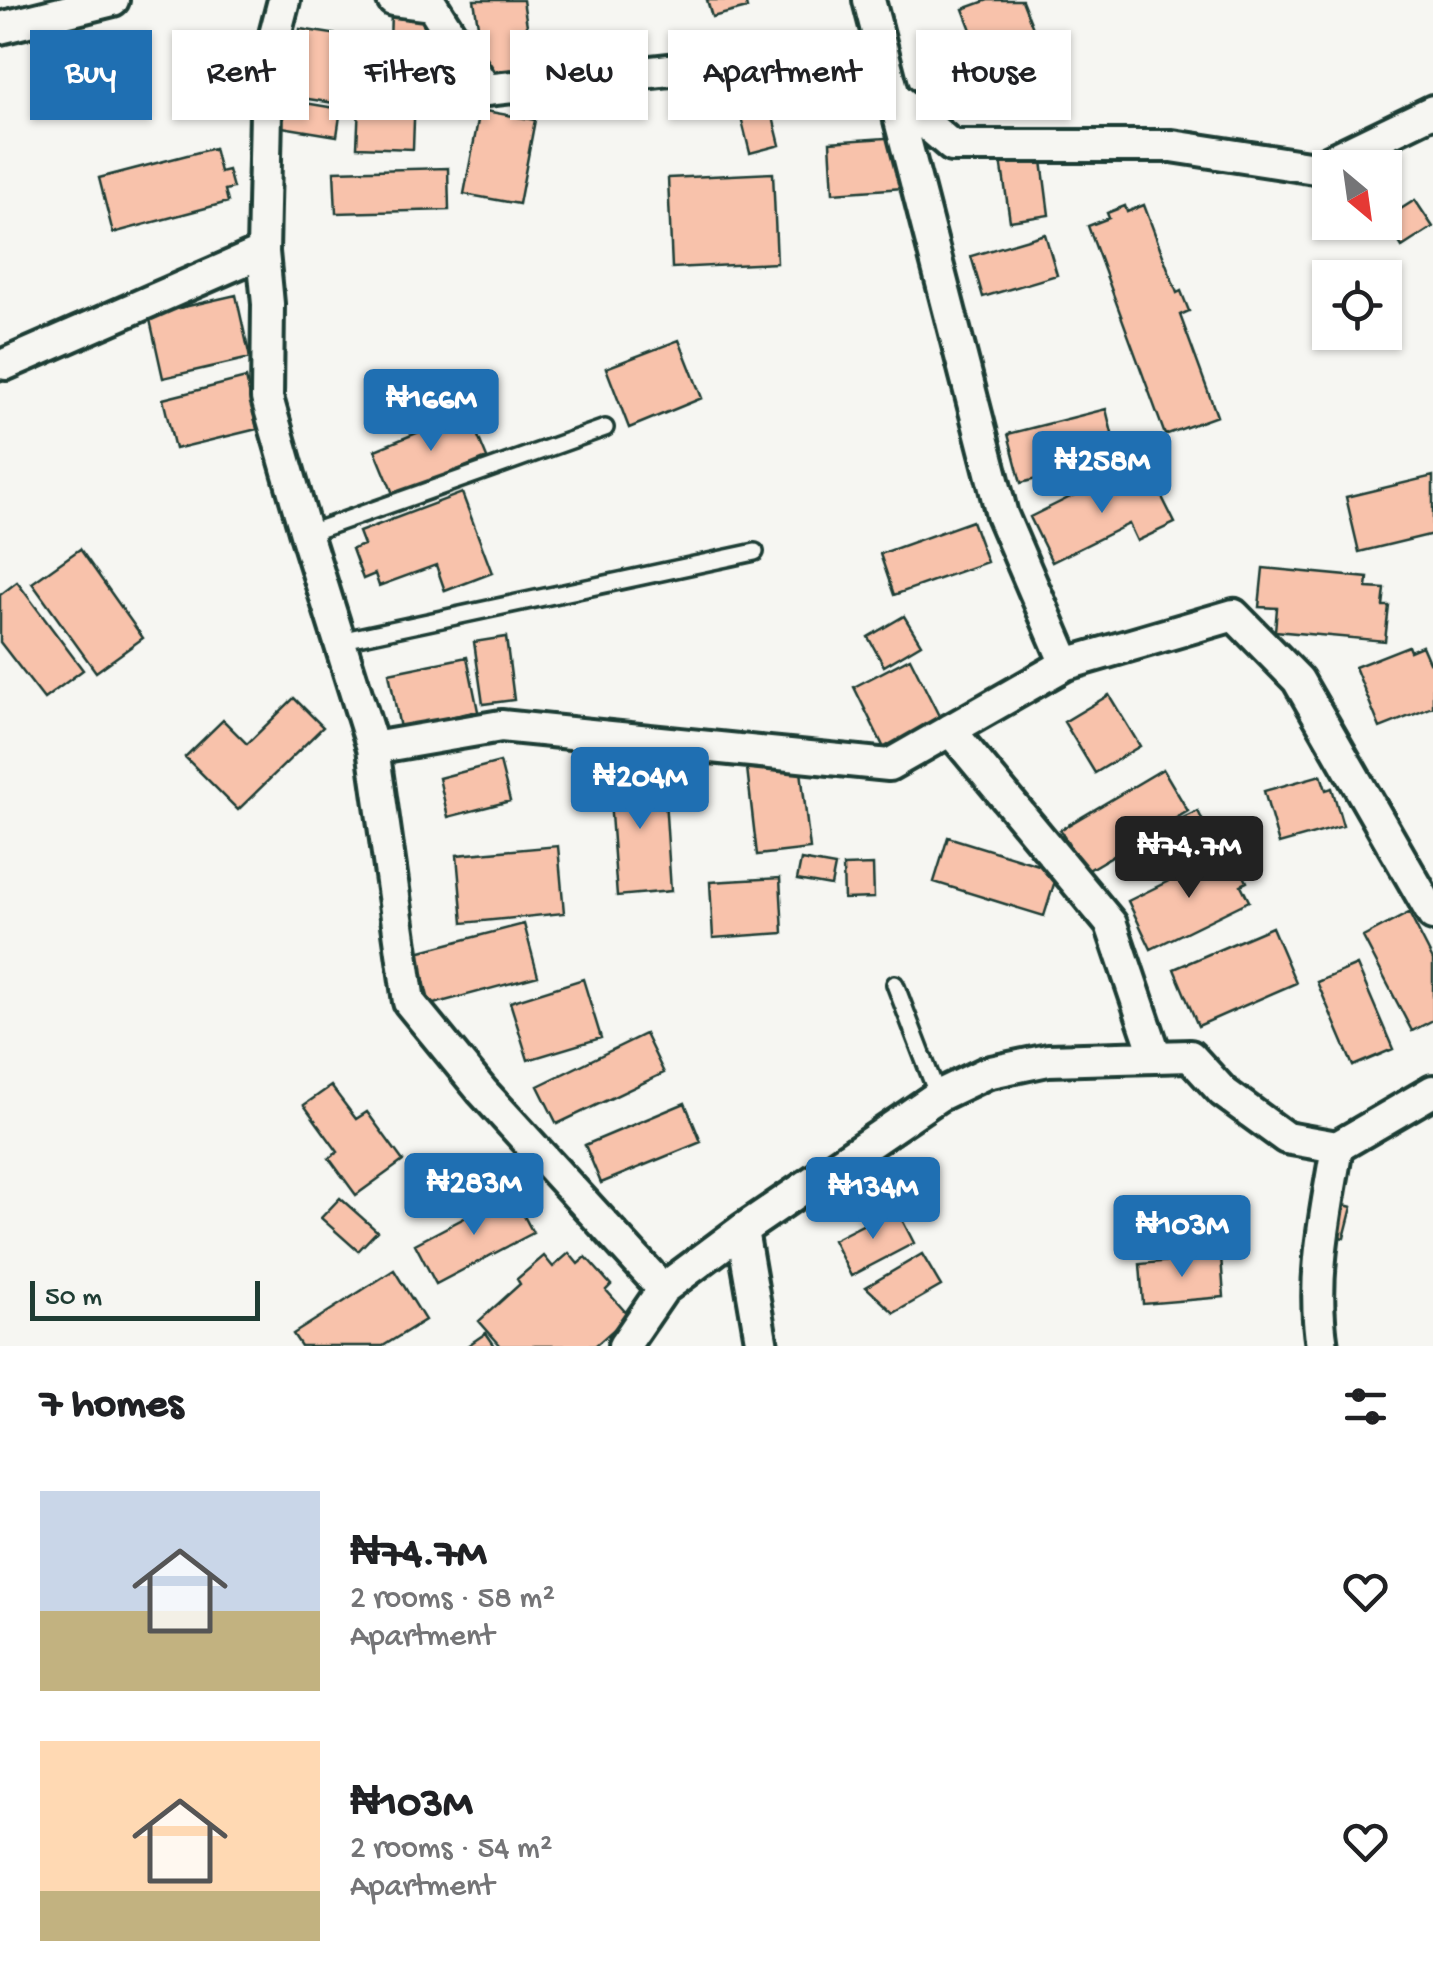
<!DOCTYPE html>
<html lang="en">
<head>
<meta charset="utf-8">
<style>
  :root { --surface:#fff; --page:#f2f2f2; --text:#202124; --muted:#757577; --accent:#1f6fb2 }
  body { margin:0; font-family:"Gochi Hand",sans-serif; background:var(--page); color:var(--text); height:100vh; display:flex; flex-direction:column; font-size:38px; white-space:nowrap }
  * { box-sizing:border-box; margin:0 }
  p { font-size:32px; color:var(--muted) }
  .icon { flex:none; width:55px; height:55px; fill:none; stroke:currentColor; stroke-width:2; stroke-linecap:round; stroke-linejoin:round }
  .map { position:relative; height:1346px; overflow:hidden }
  .side { display:flex; flex-direction:column; background:var(--surface); flex:1 }
  .side>* { flex:none }
  .hud { position:absolute; left:30px; top:30px; width:1375px; height:90px; display:flex; gap:20px }
  .needle { width:65px; rotate:151deg }
  .fabs { position:absolute; left:1312px; top:150px; display:grid; gap:20px }
  .fabs a { display:grid; place-items:center; width:90px; height:90px; border-radius:0px; background:var(--surface); box-shadow:0 2px 8px #0004; font-size:50px }
  .scale { position:absolute; left:30px; bottom:25px; width:230px; box-sizing:border-box; padding-left:10px; border:5px solid #1f3d34; border-top:0; font-size:28px; line-height:35px; white-space:nowrap; color:#1f3d34; -webkit-text-stroke:8px #f6f6f2; paint-order:stroke }
  .price { position:absolute; translate:-50% -85px; padding:0 22px; border-radius:10px; background:var(--accent); color:#fff; font-size:32px; line-height:65px; filter:drop-shadow(0 2px 5px #0008) }
  .price::after { content:''; position:absolute; left:50%; top:60px; width:30px; height:22px; margin-left:-15px; background:inherit; clip-path:polygon(0 0,100% 0,50% 100%) }
  .price.active { background:#222; color:#fff }
  ul { padding:0; list-style:none }
  li { display:flex; align-items:center; gap:30px; height:250px; padding:0 40px }
  li span { display:grid; place-items:center; flex:none; width:280px; height:200px; border-radius:0px; color:#555 }
  li>.icon { margin-inline-start:auto }
  span .icon { width:120px; height:120px; fill:#fffc; stroke-width:1 }
  li b { font-size:42px }
  h2 { display:flex; justify-content:space-between; align-items:center; height:120px; padding:0 40px; font-size:42px }
  .chip { padding:0 35px; border-radius:0px; background:var(--surface); box-shadow:0 2px 8px #0004; font-size:35px; line-height:90px }
  .chip.active { background:var(--accent); color:#fff }
  .map>svg:first-child { display:block }
</style>
</head>
<body>
<div class="map">
<svg width="1433" height="1346" viewBox="0 0 1433 1346">
  <rect width="100%" height="100%" fill="#f6f6f2"/>
  <filter id="ink" filterUnits="userSpaceOnUse"><feTurbulence type="fractalNoise" baseFrequency=".01" numOctaves="2"/><feDisplacementMap in="SourceGraphic" scale="20" xChannelSelector="R" yChannelSelector="G"/><feConvolveMatrix kernelMatrix="1 2 1 2 8 2 1 2 1" color-interpolation-filters="sRGB"/></filter>
  <g filter="url(#ink)">
    <!-- building -->
    <path fill="#f8c2ab" stroke="#1f3d34" stroke-width="2.5" d="M474,0H523L534,70L486,77Z
      M707,0H745L747,8L712,17Z
      M988,0H1022L1059,95L1004,116L963,9Z
      M391,10L425,11L424,47L390,46Z
      M300,29L358,38L347,105L289,96Z
      M361,61L416,63L413,149L357,147Z
      M766,89L780,145L750,153L736,97Z
      M281,99L341,109L337,136L276,126Z
      M480,110L535,120L519,204L464,194Z
      M899,137L903,188L833,193L830,142Z
      M214,148L220,172L228,170L233,188L225,190L228,202L113,233L99,178Z
      M1041,153L1049,215L1010,221L1001,160Z
      M448,168L449,210L336,213L334,171Z
      M773,173L777,263L672,268L668,178Z
      M1415,200L1433,227L1402,247L1385,219Z
      M1144,205L1177,293L1181,291L1189,311L1180,315L1217,416L1165,435L1088,226L1109,218L1107,213L1125,206L1127,212Z
      M1045,234L1057,275L983,297L971,256Z
      M236,295L250,358L163,378L149,315Z
      M679,340L702,398L629,428L606,368Z
      M246,378L257,429L175,449L163,399Z
      M1106,409L1118,458L1021,483L1008,434Z
      M468,412L487,458L394,496L375,450Z
      M1119,473L1127,490L1152,477L1175,523L1137,541L1129,524L1052,562L1030,517Z
      M1433,476V534L1359,552L1346,497Z
      M462,493L492,573L445,591L436,565L379,586L375,574L363,579L352,549L364,545L359,532Z
      M972,521L987,562L894,595L880,554Z
      M80,549L143,638L96,672L32,583Z
      M1263,568L1368,578L1367,588L1385,589L1383,606H1389L1385,641L1275,631L1277,608L1259,607Z
      M17,582L83,670L44,699L0,642V595Z
      M904,616L921,644L884,666L868,637Z
      M506,637L514,700L483,704L474,642Z
      M1408,646L1410,651L1422,646L1429,662L1433,660V707L1380,728L1355,667Z
      M467,657L478,711L400,728L389,673Z
      M910,658L943,724L886,752L854,687Z
      M1109,695L1140,746L1095,773L1064,722Z
      M294,698L323,727L238,810L185,757L223,720L247,744Z
      M500,762L510,801L448,817L439,778Z
      M800,762L810,849L757,855L747,768Z
      M663,769L671,891L617,896L608,773Z
      M1163,769L1188,811L1085,872L1060,830Z
      M1321,775L1326,790L1332,788L1343,826L1279,844L1264,791Z
      M1198,811L1214,844L1182,859L1166,826Z
      M948,837L1058,871L1044,916L934,882Z
      M558,846L564,913L463,923L457,855Z
      M1226,853L1234,870L1240,867L1247,882L1241,885L1249,901L1151,949L1128,901Z
      M801,860L835,866L831,886L797,880Z
      M873,865L874,898L844,899L843,866Z
      M780,878L783,933L713,938L710,882Z
      M1409,913L1433,960V1020L1412,1031L1363,937Z
      M524,924L538,976L430,1005L417,952Z
      M1272,927L1296,983L1198,1026L1174,969Z
      M1357,965L1393,1049L1353,1066L1317,982Z
      M583,979L601,1038L528,1060L510,1002Z
      M645,1034L664,1073L557,1124L538,1086Z
      M331,1086L356,1119L367,1112L403,1161L356,1195L329,1158L338,1152L304,1105Z
      M685,1103L701,1142L601,1183L585,1145Z
      M512,1193L533,1233L436,1284L415,1244Z
      M340,1198L377,1231L358,1251L321,1218Z
      M1320,1199L1352,1207L1344,1238L1312,1230Z
      M896,1208L914,1243L851,1276L833,1240Z
      M569,1253L578,1264L586,1257L611,1285L606,1290L629,1316L595,1346H501L479,1321L520,1284L517,1279L544,1256L553,1267Z
      M922,1254L941,1286L894,1313L866,1287Z
      M1221,1256L1224,1297L1143,1304L1140,1264Z
      M394,1270L425,1320L383,1346H301L293,1334Z
      M486,1333L495,1346H467Z"/>
    <g fill="none" stroke-linecap="round" stroke-linejoin="round">
      <defs>
        <path id="lane" d="M306,534L605,428
          M339,641L755,552
          M895,984L938,1096"/>
        <path id="street" d="M284,0L267,66L263,252L268,304L267,398L306,534L373,748L409,1002L482,1091L663,1289
          M393,0L432,5L486,90L688,68L894,96L952,146H1172L1315,168L1433,111
          M869,0L1002,515L1066,664L1234,615L1298,680L1433,915
          M0,28L113,0
          M6,364L263,252
          M950,730L1111,924L1156,1057
          M373,748L501,726L889,765L1066,664
          M742,1230L762,1346
          M624,1346L663,1289L742,1230L938,1096L986,1073L1048,1060L1190,1056L1223,1092L1286,1138L1337,1147L1433,1091
          M1322,1346C1311,1279 1326,1213 1337,1147"/>
      </defs>
      <!-- lane casing -->
      <use href="#lane" stroke="#1f3d34" stroke-width="22"/>
      <!-- street casing -->
      <use href="#street" stroke="#1f3d34" stroke-width="38"/>
      <!-- lane -->
      <use href="#lane" stroke="#f6f6f2" stroke-width="15"/>
      <!-- street -->
      <use href="#street" stroke="#f6f6f2" stroke-width="30"/>
    </g>
  </g>
</svg>
<div class="fabs">
<a><svg class="needle" viewBox="-14 -14 28 28"><path d="M0-13l5 13h-10z" fill="#e53935"/><path d="M0 13l5-13h-10z" fill="#757577"/></svg></a>
<a><svg class="icon" aria-label="locate" viewBox="0 0 24 24"><circle cx="12" cy="12" r="6"/><path d="M12 2v4M12 18v4M2 12h4M18 12h4"/></svg></a>
</div>
<div class="scale">50 m</div>
<b class="price" style="left:431px;top:454px">₦166M</b>
<b class="price" style="left:1102px;top:516px">₦258M</b>
<b class="price" style="left:640px;top:832px">₦204M</b>
<b class="price active" style="left:1189px;top:901px">₦74.7M</b>
<b class="price" style="left:474px;top:1238px">₦283M</b>
<b class="price" style="left:873px;top:1242px">₦134M</b>
<b class="price" style="left:1182px;top:1280px">₦103M</b>
<div class="hud">
<a class="chip active">Buy</a>
<a class="chip">Rent</a>
<a class="chip">Filters</a>
<a class="chip">New</a>
<a class="chip">Apartment</a>
<a class="chip">House</a>
</div>
</div>
<section class="side">
<h2>7 homes<svg class="icon" aria-label="filters" viewBox="0 0 24 24"><path d="M4 7h16M4 17h16"/><circle cx="9" cy="7" r="2"/><circle cx="15" cy="17" r="2"/></svg></h2>
<ul>
<li><span style="background:linear-gradient(#c9d6e8 60%,#c2b280 0)"><svg class="icon" aria-label="home" viewBox="0 0 24 24"><path d="M3 11l9-7 9 7M6 9v11h12V9"/></svg></span><div><b>₦74.7M</b><p>2 rooms · 58 m²</p><p>Apartment</p></div><svg class="icon" aria-label="heart" viewBox="0 0 24 24"><path d="M12 20l-8-8c-3-5 5-10 8-4 3-6 11-1 8 4z"/></svg></li>
<li><span style="background:linear-gradient(#ffd9b3 75%,#c2b280 0)"><svg class="icon" aria-label="home" viewBox="0 0 24 24"><path d="M3 11l9-7 9 7M6 9v11h12V9"/></svg></span><div><b>₦103M</b><p>2 rooms · 54 m²</p><p>Apartment</p></div><svg class="icon" aria-label="heart" viewBox="0 0 24 24"><path d="M12 20l-8-8c-3-5 5-10 8-4 3-6 11-1 8 4z"/></svg></li>
</ul>
</section>
</body>
</html>
